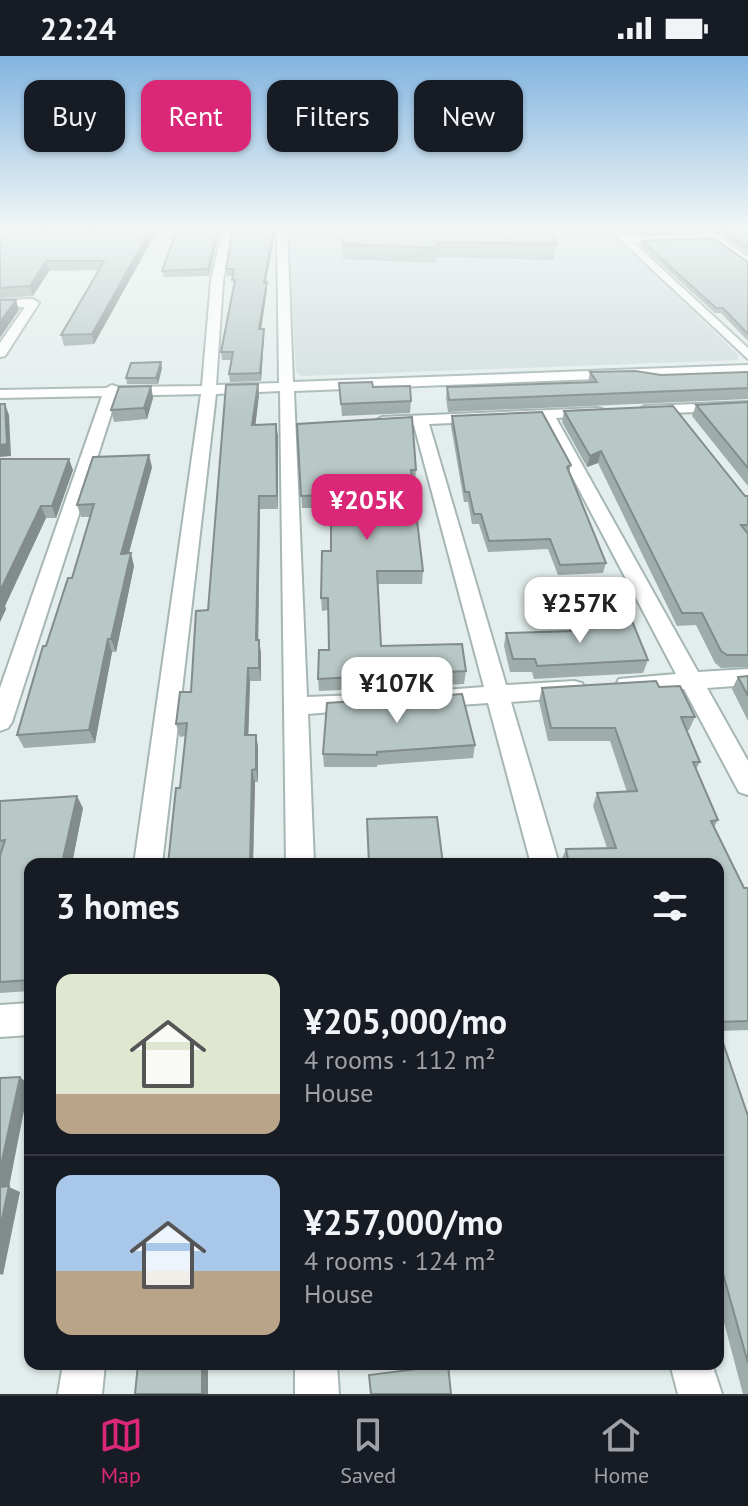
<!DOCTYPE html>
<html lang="en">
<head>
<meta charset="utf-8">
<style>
  :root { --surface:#171b24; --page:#20242c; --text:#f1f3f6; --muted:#9ea1a6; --line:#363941; --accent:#db2777 }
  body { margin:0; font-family:"PT Sans",sans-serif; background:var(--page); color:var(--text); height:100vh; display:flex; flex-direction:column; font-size:30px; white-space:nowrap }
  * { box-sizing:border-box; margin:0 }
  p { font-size:26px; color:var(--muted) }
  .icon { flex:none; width:44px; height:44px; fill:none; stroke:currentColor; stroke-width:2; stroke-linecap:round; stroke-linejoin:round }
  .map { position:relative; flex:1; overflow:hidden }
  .drawer { position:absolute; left:24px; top:802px; width:700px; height:512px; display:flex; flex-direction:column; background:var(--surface); border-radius:16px; box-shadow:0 2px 6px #0004 }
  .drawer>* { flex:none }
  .hud { position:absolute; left:24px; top:24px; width:700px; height:72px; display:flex; gap:16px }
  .price { position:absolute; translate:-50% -68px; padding:0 18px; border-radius:16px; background:#fff; color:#222; font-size:26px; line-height:52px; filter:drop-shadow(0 2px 4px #0008) }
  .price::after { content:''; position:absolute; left:50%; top:48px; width:24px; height:18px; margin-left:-12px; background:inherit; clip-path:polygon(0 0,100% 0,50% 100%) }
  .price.selected { background:var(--accent); color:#fff }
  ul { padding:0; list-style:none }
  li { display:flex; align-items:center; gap:24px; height:200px; padding:0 32px }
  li+li { border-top:2px solid var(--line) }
  li span { display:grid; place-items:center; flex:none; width:224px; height:160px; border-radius:16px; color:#555 }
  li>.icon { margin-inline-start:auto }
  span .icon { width:96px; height:96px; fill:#fffc; stroke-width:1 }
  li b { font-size:34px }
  h2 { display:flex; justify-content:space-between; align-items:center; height:96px; padding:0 32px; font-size:34px }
  .tag { padding:0 28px; border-radius:16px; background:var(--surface); box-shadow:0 2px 6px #0004; font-size:28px; line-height:72px }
  .tag.selected { background:var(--accent); color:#fff }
  .status { display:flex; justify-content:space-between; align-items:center; height:56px; padding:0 40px; background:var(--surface); direction:ltr }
  .status svg { height:22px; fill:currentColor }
  .menu { display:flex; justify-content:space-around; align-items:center; height:112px; border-top:2px solid var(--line); background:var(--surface); font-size:22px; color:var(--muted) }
  .menu a { display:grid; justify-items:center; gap:4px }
  .menu .selected { color:var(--accent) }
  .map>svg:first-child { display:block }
</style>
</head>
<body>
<div class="status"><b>22:24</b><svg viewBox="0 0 49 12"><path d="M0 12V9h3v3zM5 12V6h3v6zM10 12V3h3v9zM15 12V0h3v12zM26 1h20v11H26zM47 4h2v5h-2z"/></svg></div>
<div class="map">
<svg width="748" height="1338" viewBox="0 0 748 1338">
  <rect width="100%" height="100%" fill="#e3eeec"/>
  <!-- built -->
  <path fill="#d1dddc" d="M288,171H606L738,299V304L301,320L296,315Z"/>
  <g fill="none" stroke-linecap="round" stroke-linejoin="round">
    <defs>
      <path id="minor" d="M223,171H233L223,225L216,329L279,327L277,171H287L293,326L748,309V317L294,335L307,641L358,639L366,641L370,647L366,653L308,658L314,808H286L280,335L216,338L162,808H134L201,338L117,340L12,666L8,672L0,675V632L102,340L0,342V334L106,332L112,329L118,331L202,330L211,225Z
        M607,171H618L628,181L704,178L698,173L707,171L748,201V209L712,184L634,187L748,292V303Z
        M33,243L39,247L5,300L0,301V287L25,251L0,252V244Z
        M748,346V354L645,358L638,354L645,350Z
        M597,352L602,353V359L556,362L698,616L748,613V629L707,632L748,705V739L739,736L684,633L627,637L619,635L616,629L619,623L676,618L542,363L429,368L506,629L574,625L582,627L585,633L582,639L574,641L511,646L559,808H531L488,647L431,651L423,649L419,643L423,637L431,635L484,631L414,369L382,371L374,366L382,361Z
        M30,947V979L0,981V949Z
        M63,1308H105L102,1338H58Z
        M295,1308H337L339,1338H295Z
        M670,1308H712L722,1338H678Z"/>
    </defs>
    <!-- minor casing -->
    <use href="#minor" stroke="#a5b6b5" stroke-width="4"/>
    <!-- minor -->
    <use href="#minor" fill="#fff" fill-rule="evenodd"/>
  </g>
  <!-- wall -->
  <path fill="#9eacaa" d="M0,171H52L47,176L116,174L119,171H159L94,288L64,290L61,279L99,214L49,215L33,240L0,242Z
    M178,171H220L209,220L164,221L162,215Z
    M233,171H276L266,226H267V233L261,273H264V281L261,325L230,326L229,318L231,304H222L221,296L234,231L233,220H227L226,213Z
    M347,171L556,188L554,204L437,201L436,207L343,203L342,188Z
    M623,171H697L696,175L629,178Z
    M711,171H748V197Z
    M642,185L748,206V285L721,257H715L641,190Z
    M162,312L158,328H127L126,322Z
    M590,316L661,319L748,316V343L448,356L446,342L447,331L588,327Z
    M339,327L373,331L411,345L410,357L342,360Z
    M258,328L259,339L255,369L278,380V453H260L258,584L261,597V625H250L248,679H256L258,691V726H255L253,808H168L180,732L185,680L180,681L176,668L191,636Z
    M151,330L153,342L147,363L114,366L111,354Z
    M748,346V430L692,360L696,349Z
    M564,355L745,440H748V611L721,612L715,607L696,569L677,570L598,407L587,411L562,366Z
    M452,360L571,409L569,416L606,507L603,517L558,519L548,493L488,496L479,468H472L468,446H464L451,370Z
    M297,368L416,414L415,426H413L423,515L422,528H377L381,590L466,615L464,628L319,635L318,623L329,594L328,554L322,555L321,542L331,495V452H302Z
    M0,403L73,414L56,462H46L5,550L6,553L0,566Z
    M152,411L129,497L134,510L116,596H112L95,687L24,692L17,679L46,590L72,522L90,461H81L77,449Z
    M571,567L648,604L643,617L534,623L532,616H510L504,590L506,577L569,575Z
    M748,620V665L732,633L738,621Z
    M659,631L695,661L689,674H686L700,706L696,713L718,764L714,771L744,832H748V974L719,975L748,1060V1338H743L718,1244V808H562L561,805L566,793L607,792L593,750L597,737L627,736L610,685H548L539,645L542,632Z
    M475,689L473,702L377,709V711H324L323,698Z
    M0,745L83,752L72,806L80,805L82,808H30V935L0,937Z"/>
  <!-- shaded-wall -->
  <path fill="#818c8b" d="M42,171H52L40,185L38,177Z
    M152,171H159L94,288L92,278Z
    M218,171H220L209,220L208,213Z
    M274,171H276L264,234V227Z
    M46,205L49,215L33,240L30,230Z
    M267,226V233L260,281L259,273Z
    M16,244L19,254L0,282V266Z
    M264,273V281L261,325L260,317Z
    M161,306L162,312L158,328L156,322Z
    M258,328L259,339L254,381L252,369Z
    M151,330L153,342L147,363L144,352Z
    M5,348L9,359L11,400L0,401V389Z
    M276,368L278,380V453L277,440Z
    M601,395L598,407L587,411L590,400Z
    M149,399L152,411L125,511L121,498Z
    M69,403L73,414L56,462L52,450Z
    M259,440L260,453L258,597L256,584Z
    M41,450L46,462L5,550L6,553L0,566V535Z
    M131,497L134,510L116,596L111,583Z
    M108,583L112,596L95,687L89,674Z
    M259,584L261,597V625L259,612Z
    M248,612L250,625L248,692L245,679Z
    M256,679L258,691V726L256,713Z
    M252,714L255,726L253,808H250Z
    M77,740L83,752L72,808L62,807Z
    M20,1021L29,1029L9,1131L20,1136L3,1219L0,1218V1114Z
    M202,1308H208V1338H202Z"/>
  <!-- building -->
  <path fill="#b8c8c6" stroke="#818c8b" stroke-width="2" d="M0,171H42L38,177L116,174L119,171H152L92,278L61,279L104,205H46L30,230L0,232Z
    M178,171H218L208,213L162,215Z
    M233,171H274L264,227L267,226L259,273H264L260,317L229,318L233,296H221L235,224H232L234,213H226Z
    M347,171H551L556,188L438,186L437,192L342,188Z
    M628,171H682L630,173Z
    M719,171H748V191Z
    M713,182L748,206V278L723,252H716L642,185Z
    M0,244H16L0,266Z
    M161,306L156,322H126L131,307Z
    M635,315L661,319L748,316V332L449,344L447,331L597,326L590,316Z
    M372,326L373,331L410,330L411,345L341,348L339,327Z
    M258,328L252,369L276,368L277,440H259L256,584H259V612H248L245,679H256V713L252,714L250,808H168L176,732H180L187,667L176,668L180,636H191L196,555L208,554L226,329Z
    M151,330L144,352L111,354L119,331Z
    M748,346V412L696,349Z
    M0,348H5L7,388L0,389Z
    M673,350L745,440H748V469H741L748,478V599H727L721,595L702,557H682L601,395L590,400L564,355Z
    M542,356L571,409L567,411L606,507L560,509L550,483L489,485L481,458H474L469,436H465L452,360Z
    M412,361L416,414H411L423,515H377L381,590L462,588L466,615L318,623L319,594H329L328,542H321L322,495H331V439L301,440L297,368Z
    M149,399L121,498L131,497L111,583H108L89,674L17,679L43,590H46L68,522H72L94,448L77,449L93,401Z
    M0,403H69L52,450H41L0,535Z
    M632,565L648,604L537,610L535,603H513L506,577L574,575L571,567Z
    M748,620V640L738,621Z
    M656,625L659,631L680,630L695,661H681L700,706H693L718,764L711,765L744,832H748V965L718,966V808H569L566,793L616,792L597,737L637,735L615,672H551L542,632Z
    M462,638L475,689L377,696V699L323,698L327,647Z
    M77,740L62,807L80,805V808H30V924L0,926V800L5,784L0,785V745Z
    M437,761L443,808H369L367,763Z
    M718,972L748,1060V1307L718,1200Z
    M20,1021L0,1114V1022Z
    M9,1130L0,1172V1131Z
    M138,1308H202V1338H135Z
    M448,1309L451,1338H371L369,1319Z"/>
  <!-- sky -->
  <linearGradient id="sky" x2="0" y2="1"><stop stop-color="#82b4e0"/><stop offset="0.48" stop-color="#f2f7f6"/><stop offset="1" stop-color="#f2f7f6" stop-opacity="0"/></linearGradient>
  <rect width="748" height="359" fill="url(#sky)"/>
</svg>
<b class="price selected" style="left:367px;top:486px">¥205K</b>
<b class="price" style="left:580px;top:589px">¥257K</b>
<b class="price" style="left:397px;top:669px">¥107K</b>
<div class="hud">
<a class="tag">Buy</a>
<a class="tag selected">Rent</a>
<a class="tag">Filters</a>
<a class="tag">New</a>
</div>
<section class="drawer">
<h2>3 homes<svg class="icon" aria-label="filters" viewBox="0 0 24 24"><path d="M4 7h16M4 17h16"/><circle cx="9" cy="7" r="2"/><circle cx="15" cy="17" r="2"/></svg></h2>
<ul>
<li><span style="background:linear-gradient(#dfe7d0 75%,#b9a48a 0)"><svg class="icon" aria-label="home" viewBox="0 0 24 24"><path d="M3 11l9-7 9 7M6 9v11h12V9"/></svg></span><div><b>¥205,000/mo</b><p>4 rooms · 112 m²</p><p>House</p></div></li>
<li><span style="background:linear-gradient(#a9c7e8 60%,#b9a48a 0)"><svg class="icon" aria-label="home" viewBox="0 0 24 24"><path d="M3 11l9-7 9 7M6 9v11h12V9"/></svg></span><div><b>¥257,000/mo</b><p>4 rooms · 124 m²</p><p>House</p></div></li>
</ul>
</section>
</div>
<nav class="menu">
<a class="selected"><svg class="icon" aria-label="map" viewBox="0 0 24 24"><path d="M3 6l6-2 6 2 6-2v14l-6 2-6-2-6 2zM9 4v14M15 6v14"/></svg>Map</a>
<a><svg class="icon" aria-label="saved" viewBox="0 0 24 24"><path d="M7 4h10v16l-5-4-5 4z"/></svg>Saved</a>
<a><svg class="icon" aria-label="home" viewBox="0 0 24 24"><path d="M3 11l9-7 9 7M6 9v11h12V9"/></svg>Home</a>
</nav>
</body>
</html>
